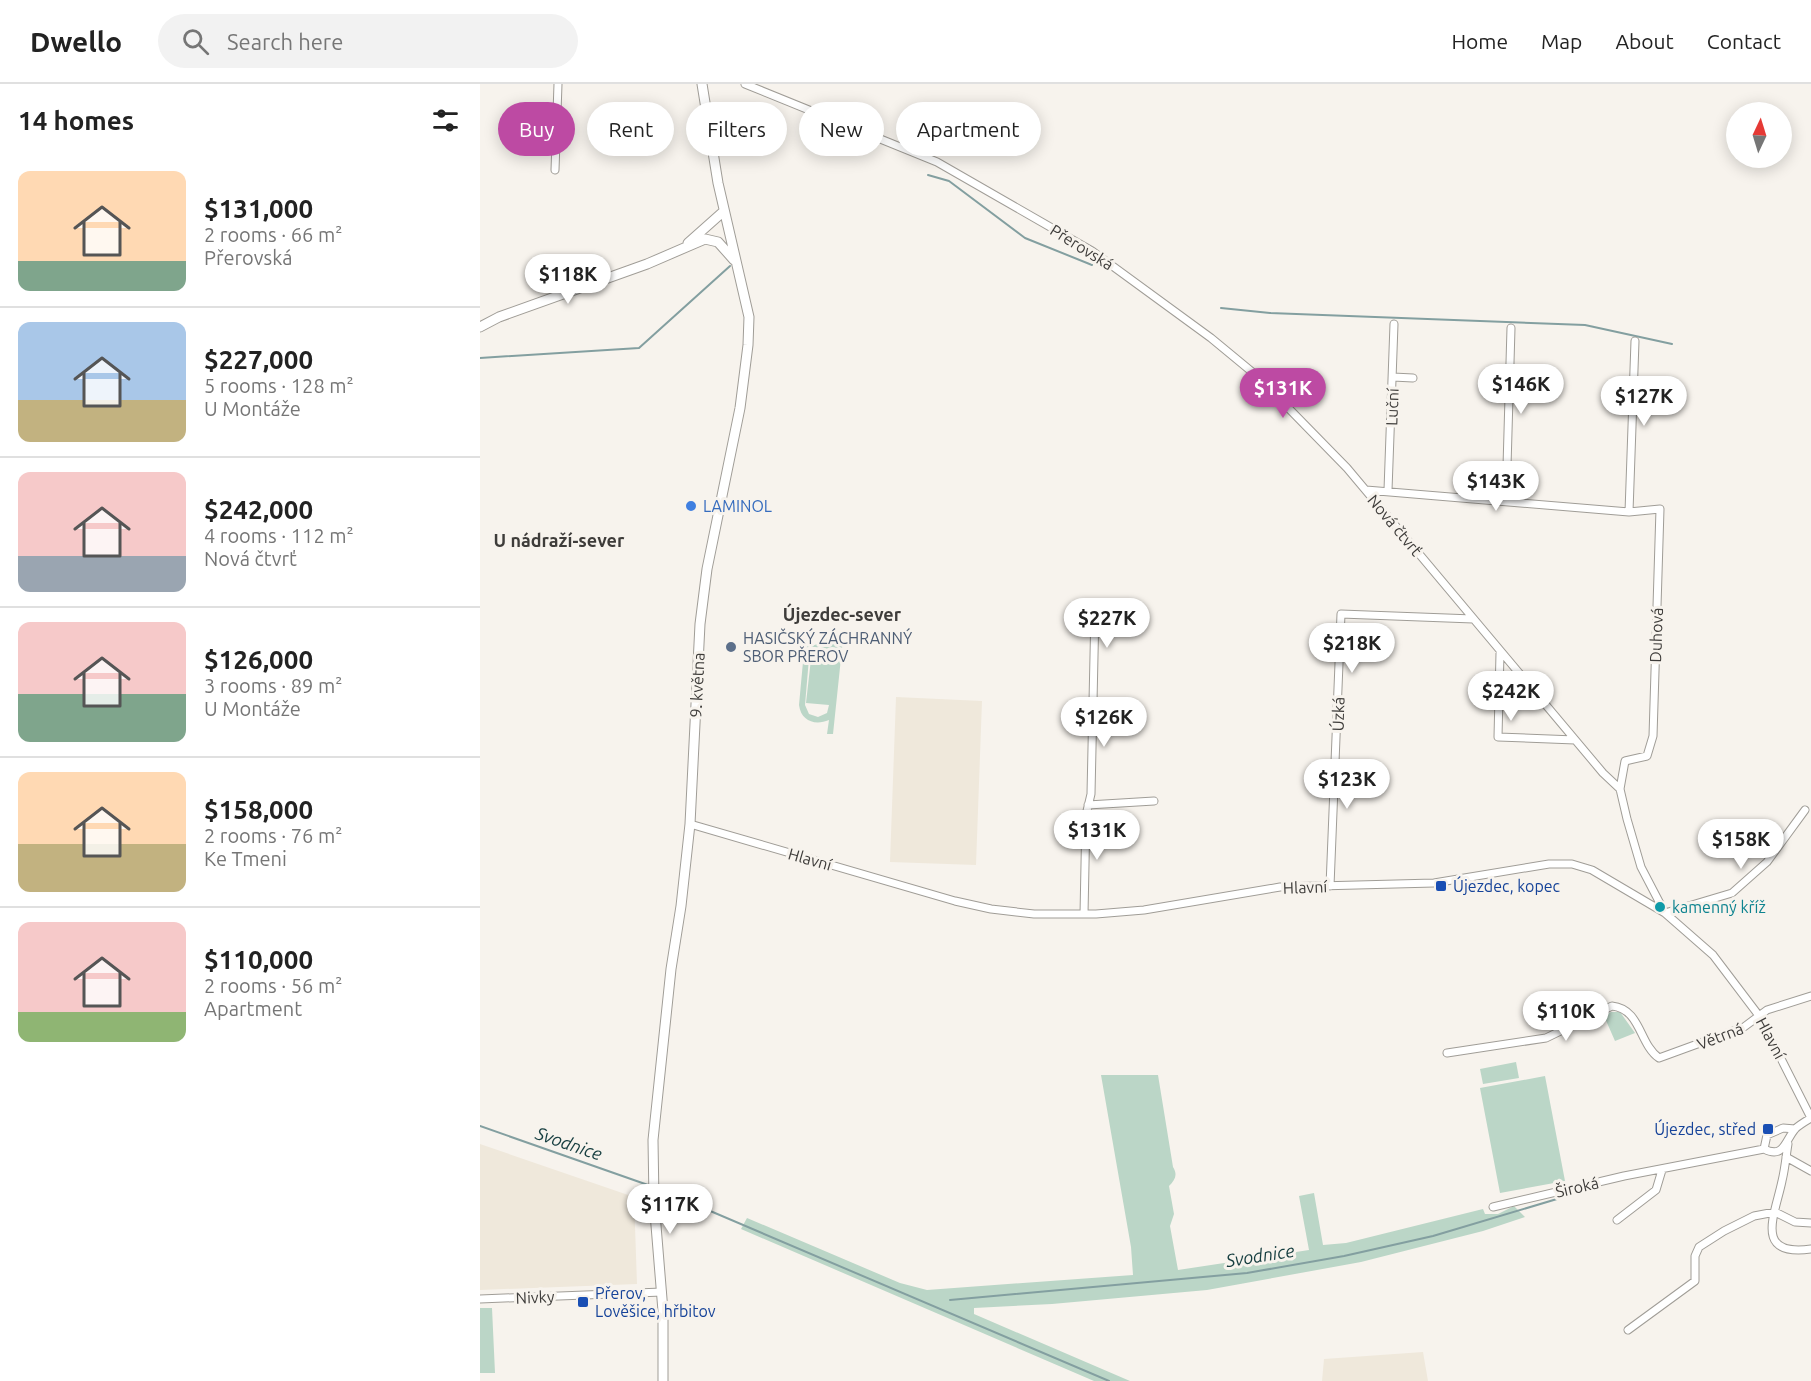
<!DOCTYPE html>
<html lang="en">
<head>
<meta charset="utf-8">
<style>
  :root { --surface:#fff; --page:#f2f2f2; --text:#222; --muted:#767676; --line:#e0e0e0; --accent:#bd4aa3 }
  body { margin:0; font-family:Ubuntu,sans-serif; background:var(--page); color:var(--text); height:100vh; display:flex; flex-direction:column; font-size:22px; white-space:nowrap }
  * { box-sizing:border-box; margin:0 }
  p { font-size:20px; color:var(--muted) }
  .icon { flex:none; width:33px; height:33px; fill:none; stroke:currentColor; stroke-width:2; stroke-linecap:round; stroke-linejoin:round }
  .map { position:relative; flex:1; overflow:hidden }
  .sheet { display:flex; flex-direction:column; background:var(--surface); width:480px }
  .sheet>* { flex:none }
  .guide { position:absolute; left:18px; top:18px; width:570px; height:54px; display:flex; gap:12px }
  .needle { width:39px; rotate:4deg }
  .controls { position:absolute; left:1246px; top:18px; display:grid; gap:12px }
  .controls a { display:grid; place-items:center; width:66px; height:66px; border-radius:50%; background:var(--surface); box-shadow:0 3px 15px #0003; font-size:30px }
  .price { position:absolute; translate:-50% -51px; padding:0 14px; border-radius:21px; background:#fff; color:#222; font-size:20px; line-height:39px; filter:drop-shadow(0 2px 3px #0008) }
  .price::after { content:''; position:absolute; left:50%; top:36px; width:18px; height:14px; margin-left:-9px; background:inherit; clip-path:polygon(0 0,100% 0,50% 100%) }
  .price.on { background:var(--accent); color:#fff }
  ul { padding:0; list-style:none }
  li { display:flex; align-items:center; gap:18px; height:150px; padding:0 18px }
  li+li { border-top:2px solid var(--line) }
  li span { display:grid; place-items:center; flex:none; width:168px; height:120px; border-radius:12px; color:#555 }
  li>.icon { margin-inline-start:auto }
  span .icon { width:72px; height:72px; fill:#fffc; stroke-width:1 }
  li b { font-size:26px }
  h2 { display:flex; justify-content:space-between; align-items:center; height:72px; padding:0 18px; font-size:26px }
  .chip { padding:0 21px; border-radius:27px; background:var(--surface); box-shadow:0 3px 15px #0003; font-size:21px; line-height:54px }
  .chip.on { background:var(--accent); color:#fff }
  header { display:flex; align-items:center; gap:36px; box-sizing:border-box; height:84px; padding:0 30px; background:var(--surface); border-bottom:2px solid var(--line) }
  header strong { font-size:28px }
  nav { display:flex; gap:33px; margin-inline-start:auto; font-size:21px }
  .search { width:420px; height:54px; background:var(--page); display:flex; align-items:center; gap:15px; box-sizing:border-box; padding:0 21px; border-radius:33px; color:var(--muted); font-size:22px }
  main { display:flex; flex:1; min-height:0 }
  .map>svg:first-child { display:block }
</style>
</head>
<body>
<header>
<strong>Dwello</strong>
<div class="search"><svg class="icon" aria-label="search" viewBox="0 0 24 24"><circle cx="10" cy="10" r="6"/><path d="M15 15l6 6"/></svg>Search here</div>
<nav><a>Home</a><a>Map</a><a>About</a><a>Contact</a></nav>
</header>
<main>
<section class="sheet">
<h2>14 homes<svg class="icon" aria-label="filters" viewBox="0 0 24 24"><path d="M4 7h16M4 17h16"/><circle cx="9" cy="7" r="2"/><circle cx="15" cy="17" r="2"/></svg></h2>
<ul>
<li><span style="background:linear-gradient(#ffd9b3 75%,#7fa58c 0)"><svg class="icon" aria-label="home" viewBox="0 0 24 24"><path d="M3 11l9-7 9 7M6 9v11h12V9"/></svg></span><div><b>$131,000</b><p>2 rooms · 66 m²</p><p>Přerovská</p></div></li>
<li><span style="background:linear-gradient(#a9c7e8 65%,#c2b280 0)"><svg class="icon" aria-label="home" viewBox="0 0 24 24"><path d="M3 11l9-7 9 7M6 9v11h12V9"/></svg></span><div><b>$227,000</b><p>5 rooms · 128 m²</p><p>U Montáže</p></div></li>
<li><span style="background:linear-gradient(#f6c9c9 70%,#9aa5b1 0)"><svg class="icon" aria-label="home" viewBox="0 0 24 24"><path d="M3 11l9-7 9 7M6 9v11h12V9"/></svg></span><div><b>$242,000</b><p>4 rooms · 112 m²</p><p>Nová čtvrť</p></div></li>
<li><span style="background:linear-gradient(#f6c9c9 60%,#7fa58c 0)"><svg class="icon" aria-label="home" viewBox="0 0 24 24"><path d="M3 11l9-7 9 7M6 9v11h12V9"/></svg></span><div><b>$126,000</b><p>3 rooms · 89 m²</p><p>U Montáže</p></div></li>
<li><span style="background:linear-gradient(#ffd9b3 60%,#c2b280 0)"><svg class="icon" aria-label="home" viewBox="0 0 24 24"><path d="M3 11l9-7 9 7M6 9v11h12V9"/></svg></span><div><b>$158,000</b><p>2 rooms · 76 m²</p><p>Ke Tmeni</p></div></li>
<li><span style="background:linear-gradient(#f6c9c9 75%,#8fb573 0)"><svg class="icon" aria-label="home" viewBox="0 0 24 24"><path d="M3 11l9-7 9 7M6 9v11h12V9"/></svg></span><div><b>$110,000</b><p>2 rooms · 56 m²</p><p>Apartment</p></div></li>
</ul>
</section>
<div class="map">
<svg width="1331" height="1297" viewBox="0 0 1331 1297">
  <rect width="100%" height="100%" fill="#f7f3ed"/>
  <!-- built -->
  <path fill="#efe8db" d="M416,613L502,617L496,781L410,778Z
    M0,1060L154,1113L157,1200L0,1206Z
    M943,1268L948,1297H842L844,1275Z"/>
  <!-- green -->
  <path fill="#bbd6c7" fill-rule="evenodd" d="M341,553L363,555L353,650H347L349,636C335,642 321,637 319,621L325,556L332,557V562L340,559ZM339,563L349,565L354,571L353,578L331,575L326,619L349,621L347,629L338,633L329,630L325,621L329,574L333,567Z
    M1131,928H1140L1155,949L1135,957L1124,932Z
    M1036,978L1039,994L1003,1000L1000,985Z
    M621,991H678L693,1083C698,1091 695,1096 689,1102L694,1130L690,1142L698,1186L829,1166L819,1112L834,1109L843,1161L866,1159L1003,1125L1005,1130H1018L1034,1122L1045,1133L1003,1147L881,1178L727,1206L572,1220L494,1224V1230L650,1297H614L261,1145L267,1134L420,1199L447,1206L653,1191L651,1163Z
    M1065,992L1085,1097L1020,1109L1000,1004Z
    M0,1224H12L15,1289H0Z"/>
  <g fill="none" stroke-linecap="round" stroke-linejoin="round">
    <!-- stream -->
    <path stroke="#839fa0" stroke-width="2" d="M448,91L469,97L545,154L612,181
      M741,224L790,229L1105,241L1192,260
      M0,274L159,264L250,182
      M0,1042L168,1101
      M181,1106L629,1297
      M470,1216L767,1189L864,1172L953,1152L1087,1112"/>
    <defs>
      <path id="street" d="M265,0L457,78L612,167L731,254L777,292L867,384L1123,689L1140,705
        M75,86L78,0
        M913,293L933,294
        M886,406L1149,428L1180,425L1173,652L1167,672L1145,677L1140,705L1147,735L1161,783L1185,829L1252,809L1287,778L1325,726
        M908,406L914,240
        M1026,417L1031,244
        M1149,428L1155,257
        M1020,569L1018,653L1095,656
        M608,721L674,717
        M210,740L475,817L511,825L554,830H616L664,826L800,803L954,799L1069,780H1092L1112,786L1185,829L1233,871L1280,933L1331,1034
        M850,802L861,530L993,535
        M604,830L606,731L611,710L615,526
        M967,969L1066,954L1132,922C1161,925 1159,960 1179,974L1264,943L1287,926L1331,912
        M1308,1060C1306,1072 1305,1085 1302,1097C1295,1131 1273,1173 1331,1165
        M1284,1065L1287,1051L1303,1044L1315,1045
        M1306,1073L1331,1087
        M1013,1123L1144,1092L1284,1065C1304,1075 1305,1057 1315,1045C1319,1041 1326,1037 1331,1034
        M1137,1136L1176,1106L1182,1086
        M0,1215L182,1208
        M1148,1246L1215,1197V1172L1219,1163L1244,1147L1274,1132L1295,1128L1315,1138L1331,1139"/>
      <path id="secondary" d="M208,159L244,127
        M0,243L19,233L167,180L225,155L238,158L254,176
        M183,1297V1227L174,1117L173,1056L191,885L201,822L210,740L220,540L227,485L260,324L268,261L269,233L238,99L222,0"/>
    </defs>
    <!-- street casing -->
    <use href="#street" stroke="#a09d97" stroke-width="9"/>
    <!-- secondary casing -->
    <use href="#secondary" stroke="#a09d97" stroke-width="11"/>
    <!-- street -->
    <use href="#street" stroke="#fff" stroke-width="7"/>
    <!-- secondary -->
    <use href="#secondary" stroke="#fff" stroke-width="9"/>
  </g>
  <!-- markers -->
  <circle fill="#3f7fe0" stroke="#f7f3ed" stroke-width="2" cx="211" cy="422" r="6"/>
  <circle fill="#5c6f8a" stroke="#f7f3ed" stroke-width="2" cx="251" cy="563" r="6"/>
  <g fill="#1a4fb4" stroke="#f7f3ed" stroke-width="2">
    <rect x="955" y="796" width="12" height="12" rx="3"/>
    <rect x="1282" y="1039" width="12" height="12" rx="3"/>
    <rect x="97" y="1212" width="12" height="12" rx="3"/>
  </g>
  <circle fill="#0f9aa8" stroke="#f7f3ed" stroke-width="2" cx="1180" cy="823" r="6"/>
  <g text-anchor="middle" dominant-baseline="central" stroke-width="6" stroke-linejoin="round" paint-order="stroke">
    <!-- street labels -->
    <g font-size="16" fill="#3e3c3a" stroke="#f7f3ed">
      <text transform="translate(602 163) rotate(32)">Přerovská</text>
      <text transform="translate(912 323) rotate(-88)">Luční</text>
      <text transform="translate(915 441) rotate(50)">Nová čtvrť</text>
      <text transform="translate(1176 551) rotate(-88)">Duhová</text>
      <text transform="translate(217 601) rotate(-87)">9. května</text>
      <text transform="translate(858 630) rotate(-88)">Úzká</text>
      <text transform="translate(330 775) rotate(16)">Hlavní</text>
      <text transform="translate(825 803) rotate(-2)">Hlavní</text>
      <text transform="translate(1240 952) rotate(-21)">Větrná</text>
      <text transform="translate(1291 954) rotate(62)">Hlavní</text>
      <text transform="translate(1097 1103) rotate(-13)">Široká</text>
      <text transform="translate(55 1213) rotate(-2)">Nivky</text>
    </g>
    <!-- shop labels -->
    <g font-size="16" fill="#366cbe" stroke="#f7f3ed" text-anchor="start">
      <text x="223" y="422">LAMINOL</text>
    </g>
    <!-- service labels -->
    <g font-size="16" fill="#4e5e75" stroke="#f7f3ed" text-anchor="start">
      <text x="263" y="554">HASIČSKÝ ZÁCHRANNÝ<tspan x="263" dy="18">SBOR PŘEROV</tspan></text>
    </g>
    <!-- transit labels -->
    <g font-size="16" fill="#164399" stroke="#f7f3ed" text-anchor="start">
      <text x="973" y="802">Újezdec, kopec</text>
      <text x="1276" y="1045" text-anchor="end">Újezdec, střed</text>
      <text x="115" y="1209">Přerov,<tspan x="115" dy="18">Lověšice, hřbitov</tspan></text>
    </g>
    <!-- culture labels -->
    <g font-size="16" fill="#0d838f" stroke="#f7f3ed" text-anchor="start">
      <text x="1192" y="823">kamenný kříž</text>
    </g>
    <!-- neighbourhood labels -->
    <g font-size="18" font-weight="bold" fill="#3e3c3a" stroke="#f7f3ed">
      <text x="79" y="456">U nádraží-sever</text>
      <text x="362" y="530">Újezdec-sever</text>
    </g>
    <!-- water labels -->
    <g font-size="18" font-style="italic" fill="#153d3f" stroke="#f7f3ed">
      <text transform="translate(89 1059) rotate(19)">Svodnice</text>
      <text transform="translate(780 1171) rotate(-9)">Svodnice</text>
    </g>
  </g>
</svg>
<div class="controls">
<a><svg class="needle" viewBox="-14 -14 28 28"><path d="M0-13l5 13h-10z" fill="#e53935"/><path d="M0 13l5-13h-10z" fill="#767676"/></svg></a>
</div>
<b class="price" style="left:88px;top:221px">$118K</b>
<b class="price" style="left:1041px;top:331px">$146K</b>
<b class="price on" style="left:803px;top:335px">$131K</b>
<b class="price" style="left:1164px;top:343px">$127K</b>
<b class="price" style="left:1016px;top:428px">$143K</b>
<b class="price" style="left:627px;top:565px">$227K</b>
<b class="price" style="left:872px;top:590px">$218K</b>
<b class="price" style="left:1031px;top:638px">$242K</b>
<b class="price" style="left:624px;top:664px">$126K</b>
<b class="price" style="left:867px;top:726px">$123K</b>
<b class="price" style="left:617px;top:777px">$131K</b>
<b class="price" style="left:1261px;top:786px">$158K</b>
<b class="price" style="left:1086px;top:958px">$110K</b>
<b class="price" style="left:190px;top:1151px">$117K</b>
<div class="guide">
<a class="chip on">Buy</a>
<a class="chip">Rent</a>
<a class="chip">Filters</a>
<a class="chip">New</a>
<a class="chip">Apartment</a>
</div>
</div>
</main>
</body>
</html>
